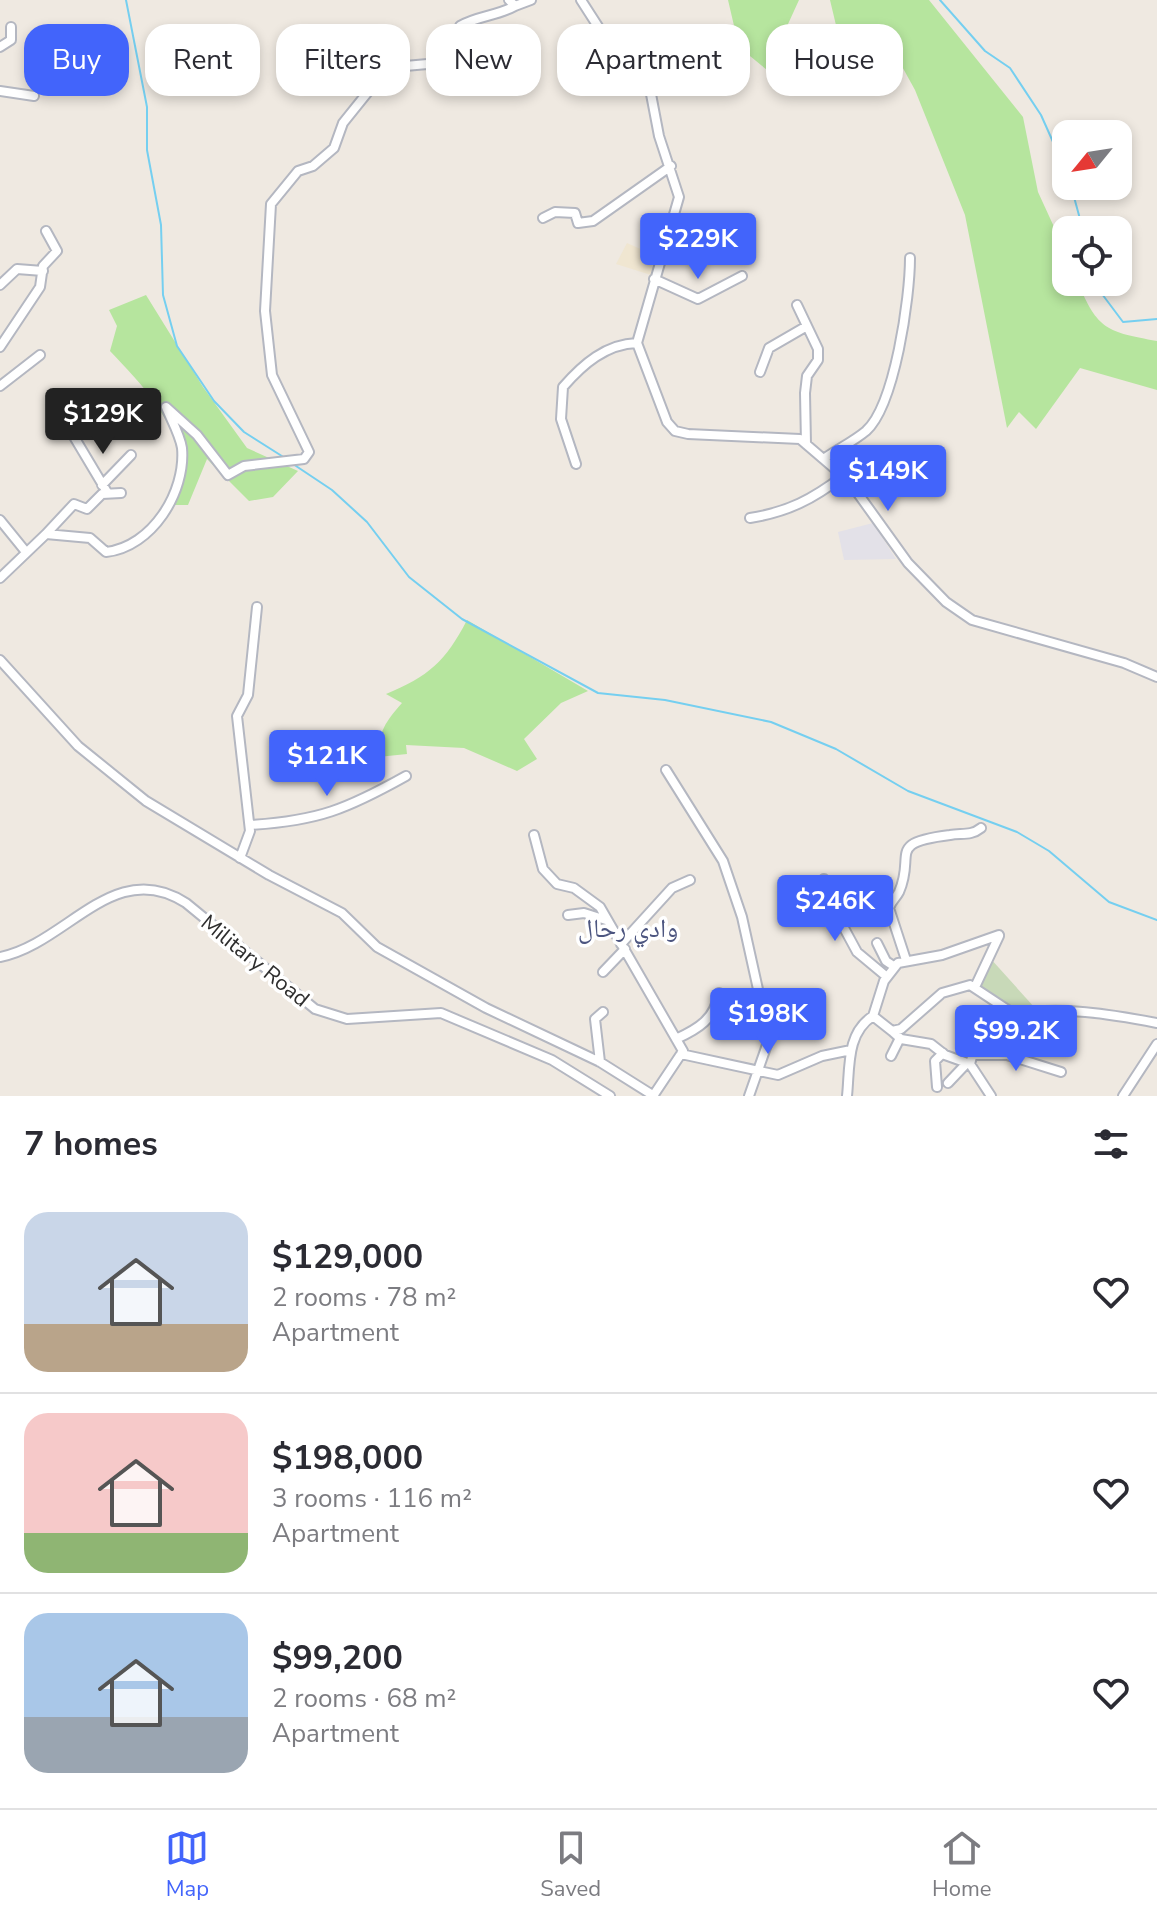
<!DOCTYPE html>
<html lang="en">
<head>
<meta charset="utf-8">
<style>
  :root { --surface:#fff; --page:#f2f2f3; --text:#2b2b33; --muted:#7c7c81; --line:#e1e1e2; --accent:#4264fb }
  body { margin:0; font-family:"Nunito Sans","Noto Naskh Arabic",sans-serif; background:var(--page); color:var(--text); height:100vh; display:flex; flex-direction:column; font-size:30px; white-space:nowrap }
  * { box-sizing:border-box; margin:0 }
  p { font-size:26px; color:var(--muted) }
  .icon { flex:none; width:44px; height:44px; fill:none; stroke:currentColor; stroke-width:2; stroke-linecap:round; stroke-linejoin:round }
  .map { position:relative; height:1096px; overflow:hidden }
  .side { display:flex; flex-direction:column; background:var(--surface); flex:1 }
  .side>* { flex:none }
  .top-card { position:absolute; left:24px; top:24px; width:1110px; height:72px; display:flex; gap:16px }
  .needle { width:52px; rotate:240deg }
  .controls { position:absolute; left:1052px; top:120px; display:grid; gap:16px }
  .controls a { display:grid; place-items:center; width:80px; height:80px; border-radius:16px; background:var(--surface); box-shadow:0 4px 12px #0003; font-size:40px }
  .price { position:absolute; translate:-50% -68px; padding:0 18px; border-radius:8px; background:var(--accent); color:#fff; font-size:26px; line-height:52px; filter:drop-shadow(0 2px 4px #0008) }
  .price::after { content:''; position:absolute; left:50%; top:48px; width:24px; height:18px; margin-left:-12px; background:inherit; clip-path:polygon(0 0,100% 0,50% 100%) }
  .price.on { background:#222; color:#fff }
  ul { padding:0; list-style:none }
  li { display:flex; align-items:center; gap:24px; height:200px; padding:0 24px }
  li+li { border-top:2px solid var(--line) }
  li span { display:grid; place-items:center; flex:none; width:224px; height:160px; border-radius:24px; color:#555 }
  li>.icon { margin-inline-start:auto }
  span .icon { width:96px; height:96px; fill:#fffc; stroke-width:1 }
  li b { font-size:34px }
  h2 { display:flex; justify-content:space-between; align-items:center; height:96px; padding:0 24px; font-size:34px }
  .tag { padding:0 28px; border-radius:24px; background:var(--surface); box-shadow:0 4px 12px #0003; font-size:28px; line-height:72px }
  .tag.on { background:var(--accent); color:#fff }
  .dock { display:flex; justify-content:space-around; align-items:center; height:112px; border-top:2px solid var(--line); background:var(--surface); font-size:22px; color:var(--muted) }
  .dock a { display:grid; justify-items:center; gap:4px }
  .dock .on { color:var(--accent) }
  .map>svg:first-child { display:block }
</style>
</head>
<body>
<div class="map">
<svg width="1157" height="1096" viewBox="0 0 1157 1096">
  <rect width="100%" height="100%" fill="#efe9e1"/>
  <!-- industrial -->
  <path fill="#e3e1e8" d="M873,523L896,559L844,560L838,532Z"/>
  <!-- education -->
  <path fill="#f0e6d1" d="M627,243L654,255L651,275L616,264Z"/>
  <!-- green -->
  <path fill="#b6e59e" d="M728,0H799L767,70L739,47Z
    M830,0H929L1023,117L1038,192L1066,253V282H1078C1097,330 1108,332 1157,341V390L1080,368L1036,429L1019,412L1007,428L965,215L915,90L883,32L840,42Z
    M146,295L203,387L247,448L298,471L273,497L249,501L207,459L188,505H172C174,493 179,479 179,467C178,420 140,383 110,351L117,326L109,310Z
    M467,620L588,691L561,703L524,739L537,759L517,771L464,748L406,745L407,754L378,757C378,732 386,721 402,703L386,694C428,677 446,661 467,620Z"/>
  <!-- cemetery -->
  <path fill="#c8d9b8" d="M990,958L1035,1008L1005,1006L975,984Z"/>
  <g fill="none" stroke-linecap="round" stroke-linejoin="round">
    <!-- stream -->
    <path stroke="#75cff0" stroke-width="2" d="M126,0L147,107V150L161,225L163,295L177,346L214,401L244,432L285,458
      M940,0L985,51L1010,68L1041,115L1066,171
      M1071,186L1083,230
      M1093,282L1123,322L1157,319
      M293,464L332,490L367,522L409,577L462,619L598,693L665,700L771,722L836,749L908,791L1017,832L1049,851L1109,902L1157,920"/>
    <defs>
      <path id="minor" d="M509,0L515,6L531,0
        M581,0L599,28L629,40L646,68L659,136L679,197L637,343L667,422L675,431L688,434L800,439L849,481L908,563L946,602L972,620L1124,663L1157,677
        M0,47L11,40V27
        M646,68L668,64
        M0,91L34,96
        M543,218L555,212L575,213L578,223L593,221L671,166
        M654,279L698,299L742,276
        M0,285L17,269L43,271
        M797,305L818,349V360L807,376L805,393L806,444
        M0,347L40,287L43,266L57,251L46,231
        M760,372L769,348L807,326
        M0,386L40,355
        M73,435L107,492
        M825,458C838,449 854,441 866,431C895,405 910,297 910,258
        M576,464L561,419L563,387C583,364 606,344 637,343
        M102,485L131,455
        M750,518C788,512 813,499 843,476
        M0,520L26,552
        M46,534L74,504L87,509L102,494L121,493
        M0,578L46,534L90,538L106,552C152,547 186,492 182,448C180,435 171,419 166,407L197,435L228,475L244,466L304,459L309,452L272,375L265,311L271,204L298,171L313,166L334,148L343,123L384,72L394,67L450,62L457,53L460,26C477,16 497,16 515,6
        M0,660L78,746L146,801L269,875L342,913L377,947L486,1008L600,1062L654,1096
        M666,770L723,861L742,917L769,1039L749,1096
        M250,825C318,821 347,809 406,776
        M534,835L543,869L557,884L574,888L600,907L683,1051L653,1096
        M240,858L250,831L237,716L248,695L257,607
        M824,879L837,915L857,952L887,977
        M568,915L584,913L606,920
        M877,943L886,961L895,967
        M621,944L672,888L690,880
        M0,957C67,944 114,856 186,903L315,1009L347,1019L441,1013L552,1060L610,1096
        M906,960L889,908C891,901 896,898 899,892C916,854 885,843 950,835C962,833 971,836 981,828
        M603,972L625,949
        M975,987L999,936
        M873,1016L884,981L898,963L942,955L999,935
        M892,1031L901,1039L931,1044L945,1055L970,1064
        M676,1039C698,1029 715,1019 719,993
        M681,1054L778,1075L822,1056L851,1050
        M975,1055H1007L1061,1072
        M891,1056L900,1038
        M600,1062L595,1019L603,1012
        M948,1083L967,1063
        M937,1087L935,1061L943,1053
        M847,1096C850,1068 846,1033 873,1016L892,1031L901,1029L942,993L970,985L1014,1014C1061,1006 1110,1014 1157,1023
        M991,1096L970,1064L978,1036L992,1024L1014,1014
        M1123,1096L1157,1044"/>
    </defs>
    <!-- minor casing -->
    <use href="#minor" stroke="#b4b7c1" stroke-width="12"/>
    <!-- minor -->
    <use href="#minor" stroke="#fff" stroke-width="8"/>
  </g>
  <g text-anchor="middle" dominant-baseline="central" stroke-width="7" stroke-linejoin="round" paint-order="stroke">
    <!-- street labels -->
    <g font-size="22" fill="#2e2e2e" stroke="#fff">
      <text transform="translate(255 961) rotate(39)">Military Road</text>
    </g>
    <!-- quarter labels -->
    <g font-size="26" fill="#4d5680" stroke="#fff">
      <text x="628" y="928">وادي رحال</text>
    </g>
  </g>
</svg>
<div class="controls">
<a><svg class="needle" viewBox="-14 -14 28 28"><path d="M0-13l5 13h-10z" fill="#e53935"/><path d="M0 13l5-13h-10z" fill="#7c7c81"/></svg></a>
<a><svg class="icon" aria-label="locate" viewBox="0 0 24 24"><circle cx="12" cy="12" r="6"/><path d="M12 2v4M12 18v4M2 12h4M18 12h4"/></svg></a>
</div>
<b class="price" style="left:698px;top:281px">$229K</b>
<b class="price on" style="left:103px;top:456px">$129K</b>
<b class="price" style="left:888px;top:513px">$149K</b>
<b class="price" style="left:327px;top:798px">$121K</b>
<b class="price" style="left:835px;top:943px">$246K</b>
<b class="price" style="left:768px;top:1056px">$198K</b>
<b class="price" style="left:1016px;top:1073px">$99.2K</b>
<div class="top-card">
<a class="tag on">Buy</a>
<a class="tag">Rent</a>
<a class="tag">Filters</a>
<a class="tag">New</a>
<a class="tag">Apartment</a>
<a class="tag">House</a>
</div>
</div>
<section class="side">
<h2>7 homes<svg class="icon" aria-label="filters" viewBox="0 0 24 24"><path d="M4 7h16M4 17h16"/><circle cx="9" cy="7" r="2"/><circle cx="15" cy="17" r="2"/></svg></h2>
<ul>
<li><span style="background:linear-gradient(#c9d6e8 70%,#b9a48a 0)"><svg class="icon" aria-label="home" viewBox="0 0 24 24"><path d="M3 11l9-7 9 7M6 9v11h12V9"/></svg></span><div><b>$129,000</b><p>2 rooms · 78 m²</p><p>Apartment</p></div><svg class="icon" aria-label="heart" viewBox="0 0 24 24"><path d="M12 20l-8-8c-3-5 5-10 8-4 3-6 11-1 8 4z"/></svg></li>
<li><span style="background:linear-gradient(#f6c9c9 75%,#8fb573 0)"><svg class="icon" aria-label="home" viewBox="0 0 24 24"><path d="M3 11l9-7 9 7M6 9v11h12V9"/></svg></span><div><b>$198,000</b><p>3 rooms · 116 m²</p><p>Apartment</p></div><svg class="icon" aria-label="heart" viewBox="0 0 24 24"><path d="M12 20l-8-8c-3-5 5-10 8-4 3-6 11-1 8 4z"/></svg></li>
<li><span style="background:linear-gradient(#a9c7e8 65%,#9aa5b1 0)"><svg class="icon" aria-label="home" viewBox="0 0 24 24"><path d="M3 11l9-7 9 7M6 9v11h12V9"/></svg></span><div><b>$99,200</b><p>2 rooms · 68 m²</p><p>Apartment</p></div><svg class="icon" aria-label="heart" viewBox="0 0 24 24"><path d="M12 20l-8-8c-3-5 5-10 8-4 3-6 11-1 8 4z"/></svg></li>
</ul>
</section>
<nav class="dock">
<a class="on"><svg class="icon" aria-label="map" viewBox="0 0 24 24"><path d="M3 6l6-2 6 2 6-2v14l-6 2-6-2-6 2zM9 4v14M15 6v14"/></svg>Map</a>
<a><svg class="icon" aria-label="saved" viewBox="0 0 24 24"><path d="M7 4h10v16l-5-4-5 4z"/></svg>Saved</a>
<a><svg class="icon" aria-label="home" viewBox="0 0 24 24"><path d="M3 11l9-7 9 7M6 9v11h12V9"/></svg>Home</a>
</nav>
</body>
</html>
